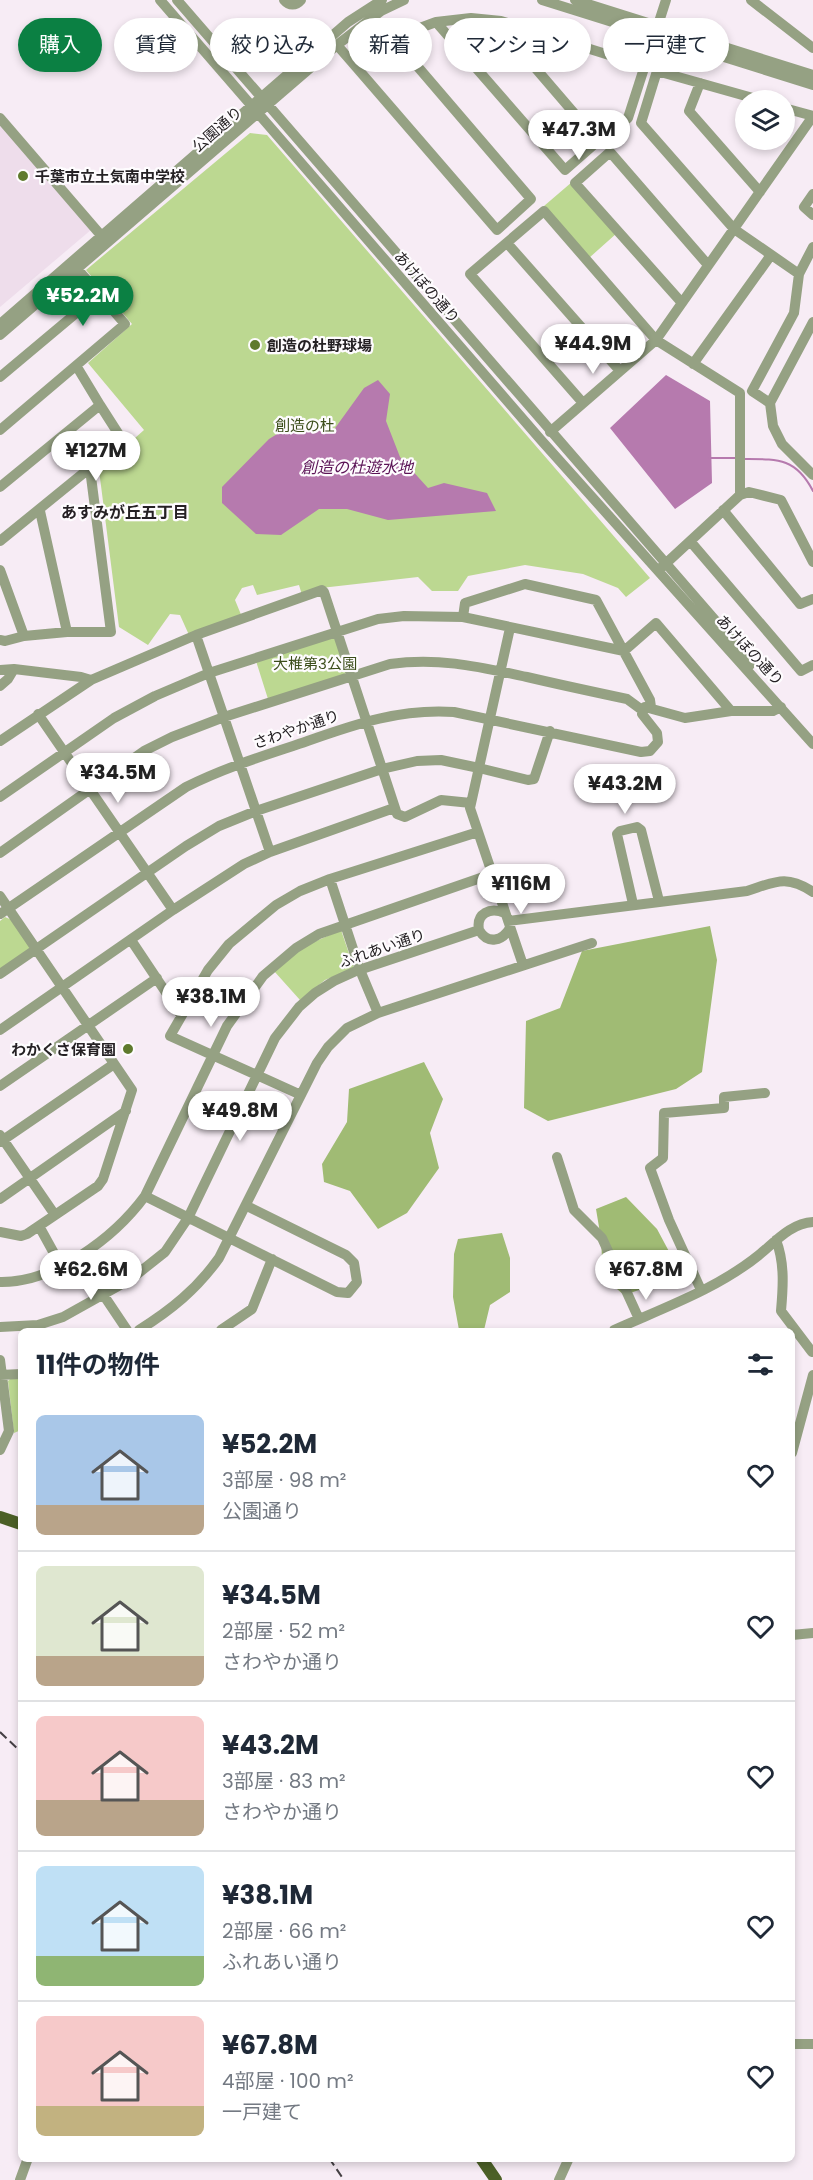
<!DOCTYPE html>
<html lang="ja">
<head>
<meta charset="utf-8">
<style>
  :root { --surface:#fff; --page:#f6f6f7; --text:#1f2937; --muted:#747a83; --line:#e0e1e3; --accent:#0b8043 }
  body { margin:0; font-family:Poppins,"Noto Sans JP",sans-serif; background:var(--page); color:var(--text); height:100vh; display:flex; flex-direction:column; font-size:22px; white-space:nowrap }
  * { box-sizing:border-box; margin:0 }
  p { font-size:20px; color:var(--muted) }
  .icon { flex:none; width:33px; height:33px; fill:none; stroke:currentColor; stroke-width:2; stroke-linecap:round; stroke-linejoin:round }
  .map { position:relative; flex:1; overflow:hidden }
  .panel { position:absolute; left:18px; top:1328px; width:777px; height:834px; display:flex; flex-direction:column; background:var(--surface); border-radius:9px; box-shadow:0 3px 9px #0003 }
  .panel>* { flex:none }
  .banner { position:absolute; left:18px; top:18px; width:777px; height:54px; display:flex; gap:12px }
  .fabs { position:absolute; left:735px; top:90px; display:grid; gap:12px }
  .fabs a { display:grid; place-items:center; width:60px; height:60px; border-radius:50%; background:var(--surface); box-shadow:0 3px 9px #0003; font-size:30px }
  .price { position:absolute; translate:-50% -51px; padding:0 14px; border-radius:21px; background:#fff; color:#222; font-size:20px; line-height:39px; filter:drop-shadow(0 2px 3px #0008) }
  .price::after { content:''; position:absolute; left:50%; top:36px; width:18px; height:14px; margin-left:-9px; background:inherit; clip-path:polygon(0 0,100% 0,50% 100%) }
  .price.on { background:var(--accent); color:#fff }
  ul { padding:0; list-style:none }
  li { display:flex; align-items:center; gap:18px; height:150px; padding:0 18px }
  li+li { border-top:2px solid var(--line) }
  li span { display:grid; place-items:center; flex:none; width:168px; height:120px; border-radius:9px; color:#555 }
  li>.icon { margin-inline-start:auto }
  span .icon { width:72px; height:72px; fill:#fffc; stroke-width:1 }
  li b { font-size:26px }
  h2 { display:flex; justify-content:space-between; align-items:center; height:72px; padding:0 18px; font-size:26px }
  .chip { padding:0 21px; border-radius:27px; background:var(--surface); box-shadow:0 3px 9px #0003; font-size:21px; line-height:54px }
  .chip.on { background:var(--accent); color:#fff }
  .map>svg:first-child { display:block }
</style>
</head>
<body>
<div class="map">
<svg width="813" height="2180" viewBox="0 0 813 2180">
  <rect width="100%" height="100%" fill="#f7ecf5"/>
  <!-- built -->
  <path fill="#eeddeb" d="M0,124L92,229L0,307Z"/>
  <!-- green -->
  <path fill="#bcd891" d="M250,133L267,135L650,578L626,597L618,588L583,574L525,565L468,576L458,591H432L418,577L321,588L302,595L299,585L257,595L253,585L242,588L235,600L242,617L189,635L180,615L170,614L148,645L119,627L99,470L144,430L88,363L132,324L86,270Z
    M572,182L617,233L589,258L544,206Z
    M331,637L337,640L348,669L345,674L268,699L256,661Z
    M5,917L12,920L29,945V949L0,969V921Z
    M341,930L354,968L325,980L300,1000L274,971L305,946Z
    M21,1377V1430L14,1433L8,1381L11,1378Z"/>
  <!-- forest -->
  <path fill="#a0bb74" d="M710,926L717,960L702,1072L676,1089L548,1121L524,1108L526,1021L560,1008L582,951Z
    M424,1062L443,1099L430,1133L439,1168L407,1213L378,1229L350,1191L324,1182L322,1164L347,1122L349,1089Z
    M626,1197L657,1229L680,1272L669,1280L624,1295L603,1277L601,1239L596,1209Z
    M502,1233L510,1258V1292L490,1305L484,1330H459L453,1297L454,1254L458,1239Z"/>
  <!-- water -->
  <path fill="#b67aae" d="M666,375L710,401L712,483L675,509L610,428Z
    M378,380L390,394L386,421L400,457L428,488L444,483L487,493L496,511L388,520L347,509H319L281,535L256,534L222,503V487L269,439L287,428L333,431L364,388Z"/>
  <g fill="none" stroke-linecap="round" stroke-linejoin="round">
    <!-- stream -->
    <path stroke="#b67aae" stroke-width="2" d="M709,458H736
      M745,459C778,459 796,458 813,491"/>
    <!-- minor -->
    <path stroke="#95a183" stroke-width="10" d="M160,0L541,440L813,744
      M177,0L728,635L750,665
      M284,0C289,6 296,6 301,0
      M542,0L813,85
      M575,0L813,75
      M751,0L813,48
      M436,22L565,170L598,141
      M524,28L519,49L598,141L628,118L666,0
      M337,45L357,68L394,39L409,32L436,22L471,18L501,21L644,66
      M357,68L497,230L531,199L394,39
      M700,83L689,111L760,192
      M760,100L657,71L641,123L734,229L799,274
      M784,108L813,116
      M0,118L105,240
      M813,194L804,207L813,215
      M507,243L620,371
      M682,303L575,183L610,152L708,265
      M813,322L770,403L773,426L782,444L813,475
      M0,324L348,22L382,0
      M0,335L337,45L381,11L404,0
      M693,364L771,255
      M0,377L99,294L74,265
      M583,403L470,274L544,211L656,340L740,393V495
      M770,403L752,391L794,313L799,274L813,247
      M0,430L125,324L99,294
      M550,432L656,340L813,116
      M0,487L100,405L77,367
      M723,510L800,604L813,599
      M40,511L67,632H111L90,469
      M0,541L123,441L100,405
      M690,541L801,671L813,665
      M662,567L740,495L749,492L781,500L813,562
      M0,570L24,636L67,632
      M463,617L465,603L525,584L596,600L650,700L651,707
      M510,628L470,808L523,965
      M196,635L270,852
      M0,640L5,641L24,636
      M0,670L14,669L81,677L91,680
      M0,686L8,679L14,669
      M38,714L173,910
      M0,741L91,680L196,635L322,590L324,592L397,814L405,817L441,800L471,803
      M0,797L114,718L155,696L209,673L378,619L404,616L463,617L624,651L656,623L731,711
      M0,853L144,751L172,737L224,717L390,664C439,657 480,667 527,677C561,685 594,692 627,699L642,710
      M330,879L360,970L378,1013
      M0,896L132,1090L103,1179L98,1186L27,1234L21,1236L0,1232
      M633,904L617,834L620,831L637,827L641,830L659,901
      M505,913C490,907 476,913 479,930C488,945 502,941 510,928
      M0,914L186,787C220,770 256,758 293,746C348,727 395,708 454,712L641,752L650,751L658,742L657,733L642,714L645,707L685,718L731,711H773L781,707
      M508,921L747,891C775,882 786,874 813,892
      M131,940L181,1015
      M0,974L186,846L219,826L256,811L382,769L417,761L441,760L479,768L528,780L534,779L550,731
      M0,1030L173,910L244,864L270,852L394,808
      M0,1086L157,978
      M301,1095L170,1036L208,970L229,944L276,905L300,891L330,879L478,832
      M0,1135L55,1215
      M0,1142L114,1064
      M557,1157L574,1210L602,1238L639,1319
      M145,1196L337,1292L348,1293L357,1282L354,1263L346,1255L247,1206
      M0,1199L126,1111
      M39,1226L61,1266
      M776,1240C785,1263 783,1288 781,1311L812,1352
      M78,1257L127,1330
      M0,1282C54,1283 114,1238 145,1196L227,1026L263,976L296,948L319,934L492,874
      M701,1290L669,1220L650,1168L663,1158L664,1113L724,1108V1097L765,1093
      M0,1327L38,1325L63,1317L131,1279L165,1252L188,1218L275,1038L299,1007L315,993L334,981L356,971L479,930
      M139,1330C171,1310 197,1289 219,1258L317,1063L328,1047L347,1028L378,1013L592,943
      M221,1330L252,1309L272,1259
      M614,1330C663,1308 717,1289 759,1255C775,1242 791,1223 813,1222
      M0,1360L9,1431L0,1450
      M0,1375L21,1374
      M792,1453L813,1375
      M792,1635L813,1633
      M792,2044H813
      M20,2180L28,2158
      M559,2180L569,2158"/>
    <!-- major -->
    <path stroke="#4c6027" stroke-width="12" d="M0,1517L21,1524
      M481,2158L496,2180"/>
    <!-- rail -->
    <path stroke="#454044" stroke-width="2" stroke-dasharray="9 4.5" stroke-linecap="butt" d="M0,1732L21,1752
      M329,2158L344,2180"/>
  </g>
  <!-- markers -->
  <g fill="#5f7a2d" stroke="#fefcfe" stroke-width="2">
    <circle cx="23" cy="176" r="6"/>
    <circle cx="255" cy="345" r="6"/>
    <circle cx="128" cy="1049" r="6"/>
  </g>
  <g text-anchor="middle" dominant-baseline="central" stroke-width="4.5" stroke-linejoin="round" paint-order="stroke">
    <!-- street labels -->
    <g font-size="15" fill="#252124" stroke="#fefcfe">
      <text transform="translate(217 129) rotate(-41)">公園通り</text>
      <text transform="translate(427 287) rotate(49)">あけぼの通り</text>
      <text transform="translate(750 650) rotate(47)">あけぼの通り</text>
      <text transform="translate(296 729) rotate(-19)">さわやか通り</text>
      <text transform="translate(382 948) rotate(-19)">ふれあい通り</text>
    </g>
    <!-- poi labels -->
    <g font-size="15" font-weight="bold" fill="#252124" stroke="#fefcfe" text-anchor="start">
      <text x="35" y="176">千葉市立土気南中学校</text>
      <text x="267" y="345">創造の杜野球場</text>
      <text x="116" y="1049" text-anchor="end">わかくさ保育園</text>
    </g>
    <!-- park labels -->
    <g font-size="15" fill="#3c4e1b" stroke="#fefcfe">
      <text x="305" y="425">創造の杜</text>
      <text x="315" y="663">大椎第3公園</text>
    </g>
    <!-- water labels -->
    <g font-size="16" font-style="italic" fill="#5b1356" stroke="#fefcfe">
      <text x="357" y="467">創造の杜遊水地</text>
    </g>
    <!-- neighbourhood labels -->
    <g font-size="16" font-weight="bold" fill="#252124" stroke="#fefcfe">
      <text x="125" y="512">あすみが丘五丁目</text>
    </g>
  </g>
</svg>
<div class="fabs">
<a><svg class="icon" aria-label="layers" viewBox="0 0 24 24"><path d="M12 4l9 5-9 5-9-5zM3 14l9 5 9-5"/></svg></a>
</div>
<b class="price" style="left:579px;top:161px">¥47.3M</b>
<b class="price on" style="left:83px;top:327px">¥52.2M</b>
<b class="price" style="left:593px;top:375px">¥44.9M</b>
<b class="price" style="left:96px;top:482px">¥127M</b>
<b class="price" style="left:118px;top:804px">¥34.5M</b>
<b class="price" style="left:625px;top:815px">¥43.2M</b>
<b class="price" style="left:521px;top:915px">¥116M</b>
<b class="price" style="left:211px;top:1028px">¥38.1M</b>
<b class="price" style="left:240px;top:1142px">¥49.8M</b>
<b class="price" style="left:91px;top:1301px">¥62.6M</b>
<b class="price" style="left:646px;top:1301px">¥67.8M</b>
<div class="banner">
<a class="chip on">購入</a>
<a class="chip">賃貸</a>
<a class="chip">絞り込み</a>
<a class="chip">新着</a>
<a class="chip">マンション</a>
<a class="chip">一戸建て</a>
</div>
<section class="panel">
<h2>11件の物件<svg class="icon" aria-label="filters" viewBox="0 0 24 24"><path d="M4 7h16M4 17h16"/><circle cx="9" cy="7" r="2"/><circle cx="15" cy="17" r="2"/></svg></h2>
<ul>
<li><span style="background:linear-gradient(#a9c7e8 75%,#b9a48a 0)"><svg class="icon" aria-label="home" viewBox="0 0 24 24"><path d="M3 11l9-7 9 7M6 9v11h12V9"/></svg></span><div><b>¥52.2M</b><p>3部屋 · 98 m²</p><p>公園通り</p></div><svg class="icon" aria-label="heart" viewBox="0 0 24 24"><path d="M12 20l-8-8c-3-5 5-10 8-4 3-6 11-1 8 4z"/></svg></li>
<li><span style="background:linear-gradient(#dfe7d0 75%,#b9a48a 0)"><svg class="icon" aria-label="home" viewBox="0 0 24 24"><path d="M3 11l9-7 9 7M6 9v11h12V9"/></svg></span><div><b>¥34.5M</b><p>2部屋 · 52 m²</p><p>さわやか通り</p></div><svg class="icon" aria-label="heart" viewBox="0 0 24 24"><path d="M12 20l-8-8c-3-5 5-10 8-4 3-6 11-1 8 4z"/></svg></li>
<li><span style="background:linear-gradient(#f6c9c9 70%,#b9a48a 0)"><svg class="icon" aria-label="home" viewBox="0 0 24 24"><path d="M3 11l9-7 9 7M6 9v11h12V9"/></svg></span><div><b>¥43.2M</b><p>3部屋 · 83 m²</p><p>さわやか通り</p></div><svg class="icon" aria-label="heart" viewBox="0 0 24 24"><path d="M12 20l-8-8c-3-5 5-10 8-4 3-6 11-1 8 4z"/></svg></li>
<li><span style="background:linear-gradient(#bfe0f5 75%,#8fb573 0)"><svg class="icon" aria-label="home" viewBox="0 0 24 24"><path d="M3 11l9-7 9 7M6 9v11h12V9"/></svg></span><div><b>¥38.1M</b><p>2部屋 · 66 m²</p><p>ふれあい通り</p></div><svg class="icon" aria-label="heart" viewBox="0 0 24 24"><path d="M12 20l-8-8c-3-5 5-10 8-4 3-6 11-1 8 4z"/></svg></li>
<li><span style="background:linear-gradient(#f6c9c9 75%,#c2b280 0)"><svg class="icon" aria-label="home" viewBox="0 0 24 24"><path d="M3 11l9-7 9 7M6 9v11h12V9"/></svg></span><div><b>¥67.8M</b><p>4部屋 · 100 m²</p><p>一戸建て</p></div><svg class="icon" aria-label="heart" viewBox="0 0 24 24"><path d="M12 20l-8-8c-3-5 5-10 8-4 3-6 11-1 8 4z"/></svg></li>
</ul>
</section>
</div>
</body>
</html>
